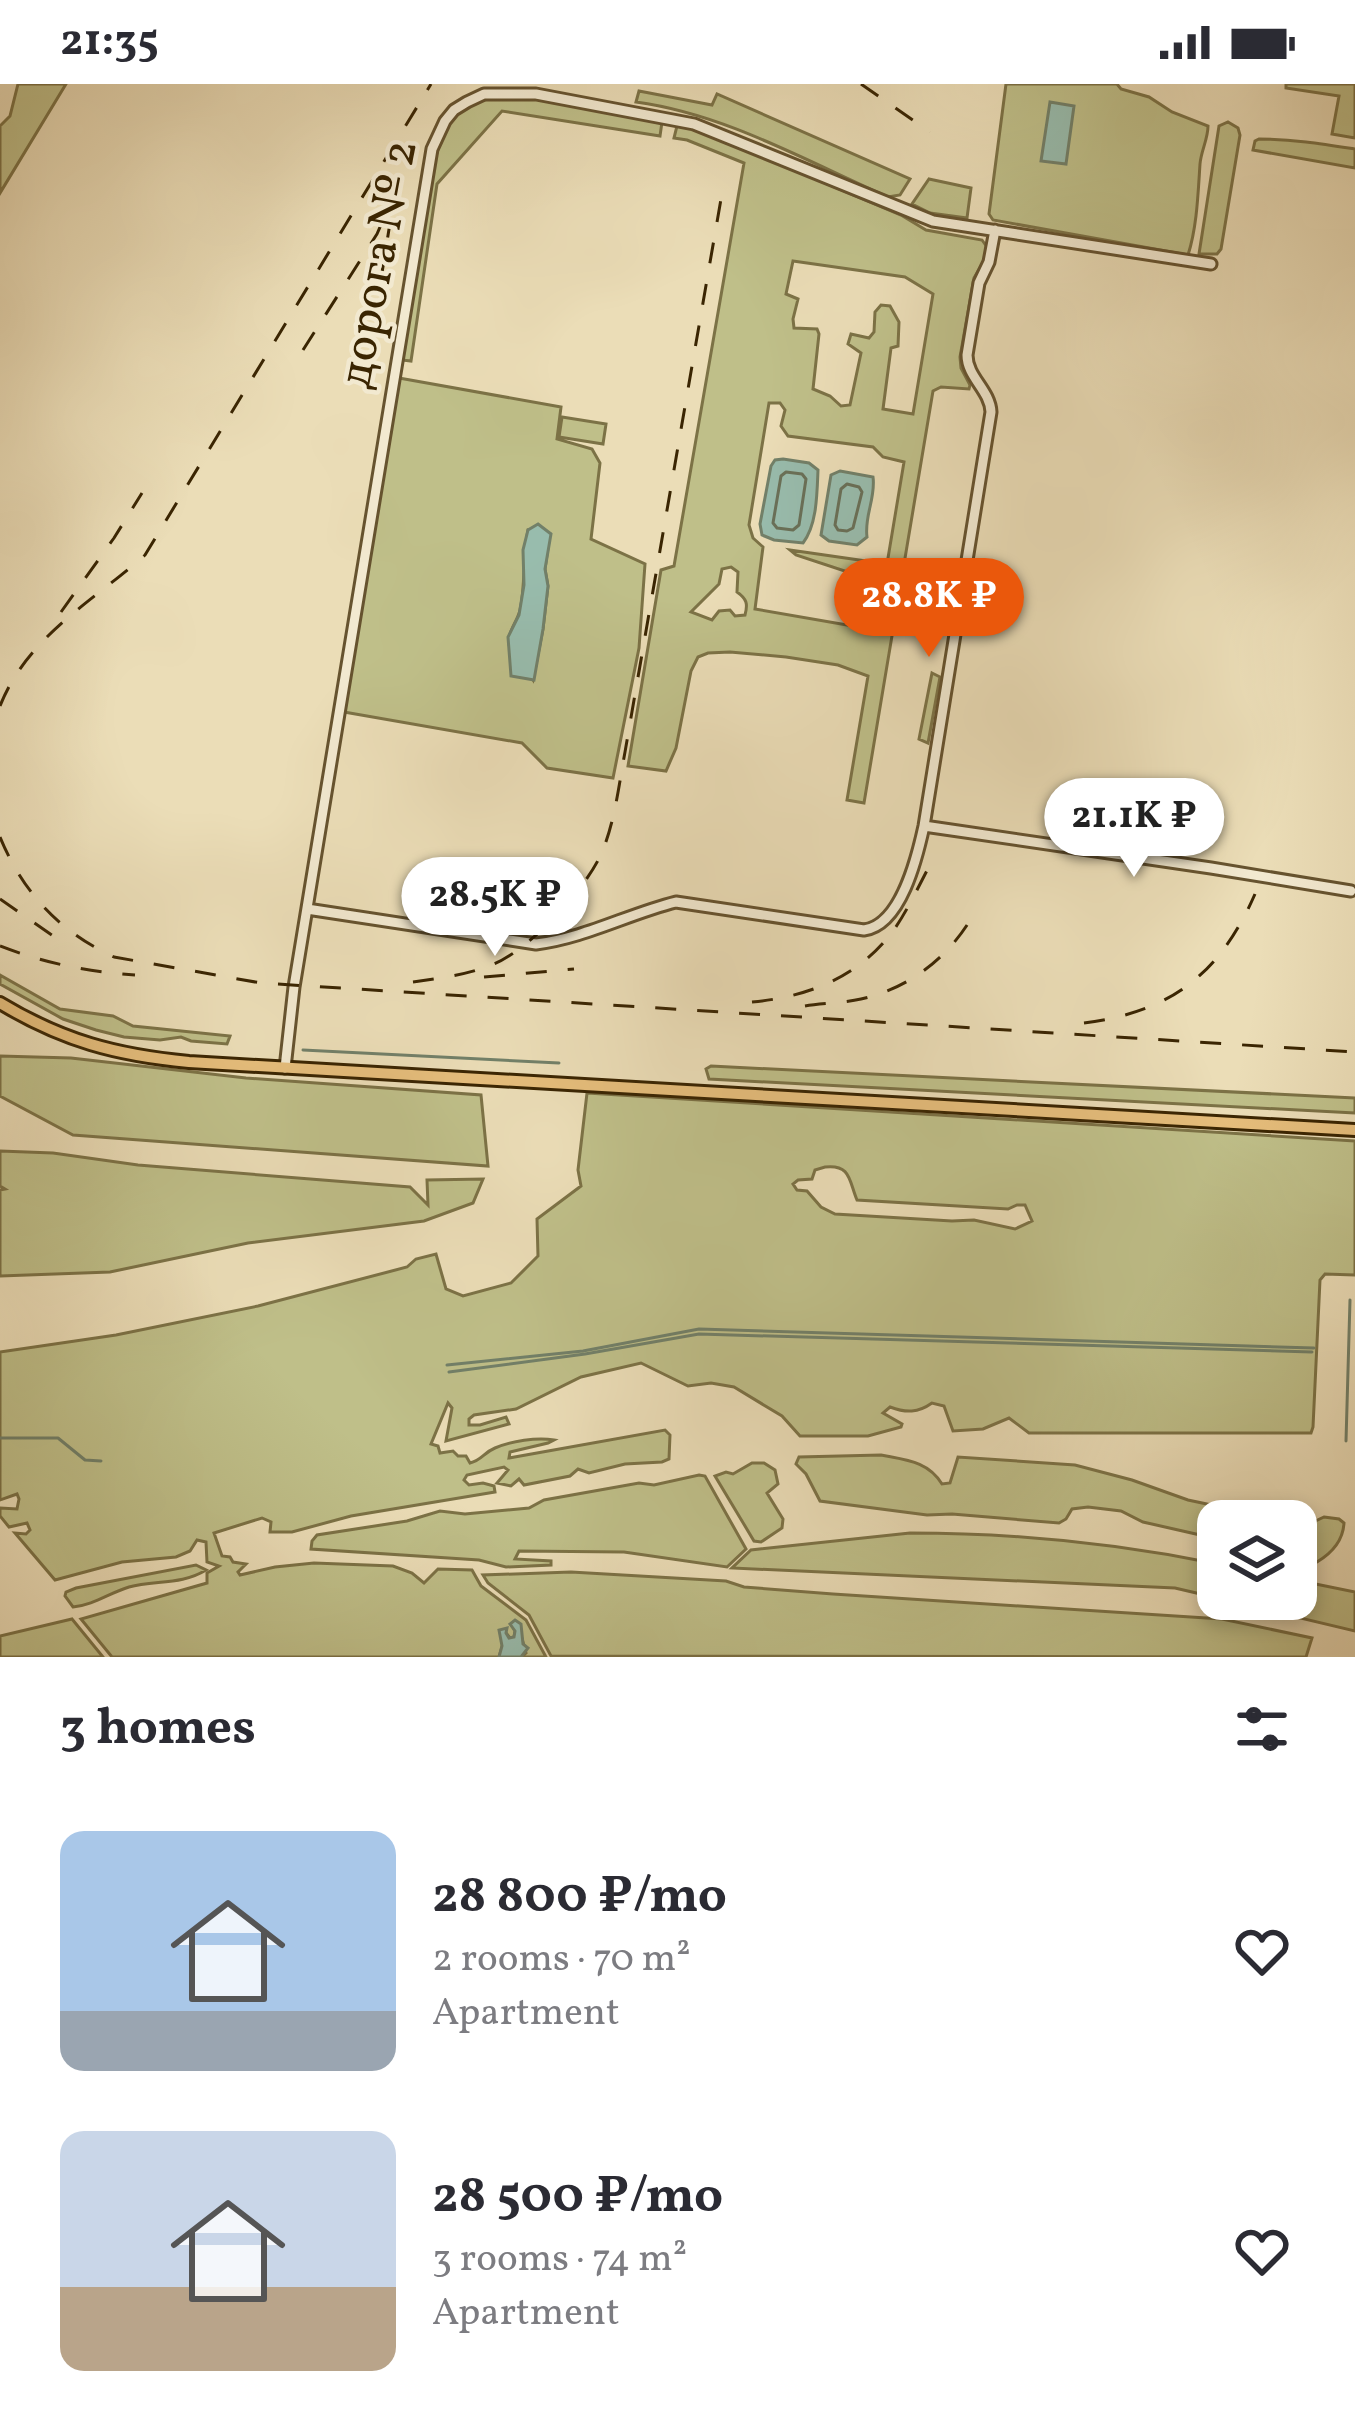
<!DOCTYPE html>
<html lang="en">
<head>
<meta charset="utf-8">
<style>
  :root { --surface:#fff; --page:#f2f2f3; --text:#2b2b33; --muted:#7c7c81; --accent:#ea580c }
  body { margin:0; font-family:Vollkorn,serif; background:var(--page); color:var(--text); height:100vh; display:flex; flex-direction:column; font-size:45px; white-space:nowrap }
  * { box-sizing:border-box; margin:0 }
  p { font-size:39px; color:var(--muted) }
  .icon { flex:none; width:66px; height:66px; fill:none; stroke:currentColor; stroke-width:2; stroke-linecap:round; stroke-linejoin:round }
  .map { position:relative; height:1573px; overflow:hidden }
  .sheet { display:flex; flex-direction:column; background:var(--surface); flex:1 }
  .sheet>* { flex:none }
  .controls { position:absolute; left:1197px; top:1416px; display:grid; gap:24px }
  .controls a { display:grid; place-items:center; width:120px; height:120px; border-radius:24px; background:var(--surface); box-shadow:0 6px 18px #0003; font-size:60px }
  .price { position:absolute; translate:-50% -102px; padding:0 27px; border-radius:42px; background:#fff; color:#222; font-size:39px; line-height:78px; filter:drop-shadow(0 3px 6px #0008) }
  .price::after { content:''; position:absolute; left:50%; top:72px; width:36px; height:27px; margin-left:-18px; background:inherit; clip-path:polygon(0 0,100% 0,50% 100%) }
  .price.active { background:var(--accent); color:#fff }
  ul { padding:0; list-style:none }
  li { display:flex; align-items:center; gap:36px; height:300px; padding:0 60px }
  li span { display:grid; place-items:center; flex:none; width:336px; height:240px; border-radius:24px; color:#555 }
  li>.icon { margin-inline-start:auto }
  span .icon { width:144px; height:144px; fill:#fffc; stroke-width:1 }
  li b { font-size:51px }
  h2 { display:flex; justify-content:space-between; align-items:center; height:144px; padding:0 60px; font-size:51px }
  .status { display:flex; justify-content:space-between; align-items:center; height:84px; padding:0 60px; background:var(--surface); direction:ltr }
  .status svg { height:33px; fill:currentColor }
  .map>svg:first-child { display:block }
</style>
</head>
<body>
<div class="status"><b>21:35</b><svg viewBox="0 0 49 12"><path d="M0 12V9h3v3zM5 12V6h3v6zM10 12V3h3v9zM15 12V0h3v12zM26 1h20v11H26zM47 4h2v5h-2z"/></svg></div>
<div class="map">
<svg width="1355" height="1573" viewBox="0 0 1355 1573">
  <rect width="100%" height="100%" fill="#ebddb7"/>
  <filter id="stains"><feTurbulence type="fractalNoise" baseFrequency=".00167" numOctaves="4"/><feColorMatrix values="0 0 0 0 .2 0 0 0 0 .09 0 0 0 0 .02 0 0 0 .5 -.17"/></filter>
  <radialGradient id="worn" r=".72"><stop offset=".6" stop-color="#630" stop-opacity="0"/><stop offset="1" stop-color="#630" stop-opacity=".3"/></radialGradient>
  <!-- green -->
  <path fill="#bfbf89" stroke="#7c7246" stroke-width="3" fill-rule="evenodd" d="M18,0H66L0,109V42L10,32Z
    M1006,0H1117L1121,5L1149,13L1172,28L1208,42C1208,55 1201,67 1200,80C1198,110 1197,143 1188,171L993,136L989,130Z
    M1286,0H1355V54L1332,50L1339,12L1286,4Z
    M639,7L712,21L717,10L910,95L900,111L888,113C806,77 725,30 636,18Z
    M497,13L531,14L662,38L660,52L502,27L437,100L411,277L402,276L436,72C447,35 460,20 497,13Z
    M1228,38L1238,44L1240,51L1221,165L1217,170H1199L1219,42Z
    M677,42L697,45L901,131L926,146L982,156L987,163L985,175L974,194L960,273L961,284L970,301L969,305L941,303L933,307L864,719L847,716L868,592L838,581L786,573L730,568L708,569L698,573L691,587L676,664L666,687L628,682L661,486L674,482L744,79L687,56L674,54ZM793,177L905,193L933,210L913,330L883,325L891,264L898,262L899,238L890,222L881,221L875,228L874,248L869,254L851,250L848,260L861,269L850,321L841,322L830,312L813,305L819,250L817,245L794,244L793,235L798,215L786,210ZM769,319H780L785,326L781,342L788,352L873,363L883,373L904,378L887,480L790,466L796,471L854,490L847,541L755,525L763,463L753,454L749,441ZM731,483L738,488L737,508C747,515 748,520 745,531L735,532L730,526L719,527L712,536L691,528L719,500L722,485Z
    M1259,55C1292,55 1323,60 1355,65V84L1253,66L1255,57Z
    M929,95L971,104L967,134L930,129L912,120Z
    M399,294L561,323L557,355L592,365L600,379L591,455L645,480L639,564L613,694L547,684L522,659L344,628ZM528,446L550,450L545,485L548,502L543,545L533,596C526,586 513,575 510,564C505,550 517,539 520,526C526,499 522,473 528,446Z
    M562,333L606,340L603,360L559,353Z
    M932,589L940,593L928,659L919,655Z
    M0,891L60,925L113,932L133,942L230,952L227,960L191,957L181,953L160,956L124,953L96,946L63,935L0,900Z
    M0,972L71,974L246,994L481,1011L488,1082L73,1051L0,1012Z
    M711,982L1355,1014V1029L709,995L706,985Z
    M587,1009L1355,1057V1191L1325,1190L1320,1196L1313,1343L1311,1349H1029L1009,1334L983,1345L953,1347L944,1322L932,1319C918,1329 906,1329 890,1323L883,1329L902,1340L901,1343L868,1352H800L782,1332L734,1303L711,1299L688,1302L641,1279L581,1293L516,1325L474,1331L469,1335V1341H480L506,1333L509,1340L446,1357L452,1324L448,1319L431,1360L438,1362L440,1369L453,1367L458,1372H466L470,1379C482,1376 483,1369 495,1364C511,1357 537,1353 554,1356L548,1359L510,1368L509,1374L665,1346L670,1351L669,1375L662,1378L625,1380L589,1389L578,1385L570,1392L524,1401L519,1395L511,1402L497,1399L508,1386L504,1383L467,1391L464,1396L469,1401L483,1399L494,1402L495,1408L351,1432L292,1448H270L271,1438L262,1434L214,1449L222,1472L230,1473L233,1478L246,1480L238,1488L240,1491L275,1483L314,1479L393,1482L412,1489L424,1499L438,1485L472,1486L481,1502L526,1536L546,1573H521L526,1569L521,1551L511,1539L515,1547L514,1553L510,1554L506,1549L499,1573H112L81,1535L207,1499V1489L219,1482L207,1478L206,1458L197,1456L190,1467L176,1473L122,1478L55,1496L15,1449L26,1450L30,1446L27,1439L9,1443L0,1432V1424L17,1425L19,1415L17,1410L0,1416V1268L116,1251L258,1222L407,1183L416,1175L436,1170L446,1205L463,1212L511,1199L538,1172L537,1135L581,1102L578,1086ZM825,1083C851,1080 849,1097 857,1116L1008,1125L1017,1121H1025L1032,1137L1015,1145L974,1136L952,1137L835,1130L821,1123L807,1107L797,1106L793,1100L798,1096L812,1095L815,1086Z
    M0,1067L53,1069L138,1081L410,1103L428,1121L427,1096L483,1095L473,1119L424,1137L248,1159L110,1188L0,1192V1106L5,1105L0,1102Z
    M881,1371C906,1376 928,1377 942,1400L950,1399L958,1373L1075,1381L1132,1396L1188,1416L1287,1437H1218V1455L1143,1438L1121,1427L1088,1423L1072,1425L1066,1435L1059,1439L952,1430L927,1431L820,1417L806,1390L796,1380L799,1373Z
    M752,1379H764L775,1386L778,1400L767,1409L783,1435L782,1444L761,1458L754,1457L715,1392L726,1388L733,1390Z
    M699,1391L705,1392L746,1465L727,1483L624,1468L519,1467L515,1475L551,1477V1481L506,1483L479,1476L311,1465L312,1457L317,1451L407,1437L440,1427L465,1430L529,1424L544,1416L639,1399L654,1401Z
    M1324,1433L1339,1435L1344,1439C1343,1457 1332,1469 1317,1478L1296,1473V1439L1307,1441Z
    M910,1449C1013,1449 1116,1459 1218,1480V1514L1175,1504L732,1484L751,1466Z
    M196,1481L206,1486C182,1501 155,1496 129,1503C109,1509 94,1521 73,1523L65,1512L66,1508L76,1504Z
    M571,1488L726,1497L744,1503L833,1510L1222,1535L1312,1554L1306,1573L551,1572L529,1531L488,1499L483,1491Z
    M1296,1496L1355,1508V1547L1221,1515H1296Z
    M72,1535L103,1573H0V1552Z"/>
  <!-- water -->
  <path fill="#98bcad" stroke="#728069" stroke-width="3" d="M1050,18L1074,22L1066,80L1041,77Z
    M783,375L809,379L818,386C817,410 817,441 803,459L774,456L762,451L760,440L771,382L775,376Z
    M840,387L873,393C876,414 864,432 867,453L857,461L829,457L821,451L831,391Z
    M538,440L551,450L545,485L548,502L543,545L534,596L511,592L508,553L519,531L524,501L523,466L528,446Z
    M515,1536L521,1540L523,1560L528,1564L521,1573H499L502,1562L499,1546L507,1544L506,1549L509,1554L514,1553L515,1547L510,1540Z"/>
  <g fill="none" stroke-linecap="round" stroke-linejoin="round">
    <!-- shore -->
    <path stroke="#697058" stroke-width="3" d="M786,388L802,390L806,395L799,441L793,446L777,444L773,439L781,392Z
      M847,400L859,403L862,408L853,444L847,447L838,446L835,441L841,405Z"/>
    <!-- stream -->
    <path stroke="#728069" stroke-width="3" d="M303,966L559,979
      M447,1281L583,1267L699,1245L1314,1264
      M449,1288L585,1270L699,1250L1312,1268
      M0,1354H58L85,1376L101,1377
      M1346,1357L1350,1216"/>
    <defs>
      <path id="minor" d="M924,742L1211,784L1351,807
        M307,825L536,860C585,854 628,830 676,818L864,846C901,841 917,774 924,742L991,328C990,306 967,293 967,271L979,199L989,178L995,146
        M285,984L294,903L432,65L445,37L454,26L467,18L484,10H536L694,40L933,137L1211,180"/>
      <path id="major" d="M0,919C63,957 116,971 189,978L1355,1046"/>
    </defs>
    <!-- minor casing -->
    <use href="#minor" stroke="#66532f" stroke-width="15"/>
    <!-- major casing -->
    <use href="#major" stroke="#3a2502" stroke-width="16"/>
    <!-- minor -->
    <use href="#minor" stroke="#f2e9d0" stroke-width="9"/>
    <!-- major -->
    <use href="#major" stroke="#e6be7c" stroke-width="10"/>
    <!-- rail -->
    <path stroke="#3a2502" stroke-width="3" stroke-dasharray="21 21" stroke-linecap="butt" d="M861,0L930,48
      M381,195L390,139
      M303,266L377,150L396,106
      M61,528L114,454L142,409
      M0,622C27,553 92,518 145,471L431,0
      M0,753C23,809 60,848 114,873L261,899L1355,968
      M0,815L59,856
      M0,862C44,879 88,888 135,891
      M484,893L574,885
      M413,898C440,894 468,891 494,880C530,865 587,804 602,768C615,737 619,700 625,668L721,115
      M752,918C808,913 859,893 893,847C908,826 919,801 931,779
      M805,922C823,919 843,919 861,915C912,904 954,869 977,824
      M1084,939C1171,928 1220,890 1255,810"/>
  </g>
  <g text-anchor="middle" dominant-baseline="central" stroke-width="9" stroke-linejoin="round" paint-order="stroke">
    <!-- street labels -->
    <g font-size="48" fill="#3a2502" stroke="#f2e9d0">
      <text transform="translate(380 180) rotate(-79)">дорога № 2</text>
    </g>
  </g>
  <rect width="100%" height="100%" filter="url(#stains)"/>
  <rect width="100%" height="100%" fill="url(#worn)"/>
</svg>
<div class="controls">
<a><svg class="icon" aria-label="layers" viewBox="0 0 24 24"><path d="M12 4l9 5-9 5-9-5zM3 14l9 5 9-5"/></svg></a>
</div>
<b class="price active" style="left:929px;top:576px">28.8K ₽</b>
<b class="price" style="left:1134px;top:796px">21.1K ₽</b>
<b class="price" style="left:495px;top:875px">28.5K ₽</b>
</div>
<section class="sheet">
<h2>3 homes<svg class="icon" aria-label="filters" viewBox="0 0 24 24"><path d="M4 7h16M4 17h16"/><circle cx="9" cy="7" r="2"/><circle cx="15" cy="17" r="2"/></svg></h2>
<ul>
<li><span style="background:linear-gradient(#a9c7e8 75%,#9aa5b1 0)"><svg class="icon" aria-label="home" viewBox="0 0 24 24"><path d="M3 11l9-7 9 7M6 9v11h12V9"/></svg></span><div><b>28 800 ₽/mo</b><p>2 rooms · 70 m²</p><p>Apartment</p></div><svg class="icon" aria-label="heart" viewBox="0 0 24 24"><path d="M12 20l-8-8c-3-5 5-10 8-4 3-6 11-1 8 4z"/></svg></li>
<li><span style="background:linear-gradient(#c9d6e8 65%,#b9a48a 0)"><svg class="icon" aria-label="home" viewBox="0 0 24 24"><path d="M3 11l9-7 9 7M6 9v11h12V9"/></svg></span><div><b>28 500 ₽/mo</b><p>3 rooms · 74 m²</p><p>Apartment</p></div><svg class="icon" aria-label="heart" viewBox="0 0 24 24"><path d="M12 20l-8-8c-3-5 5-10 8-4 3-6 11-1 8 4z"/></svg></li>
</ul>
</section>
</body>
</html>
